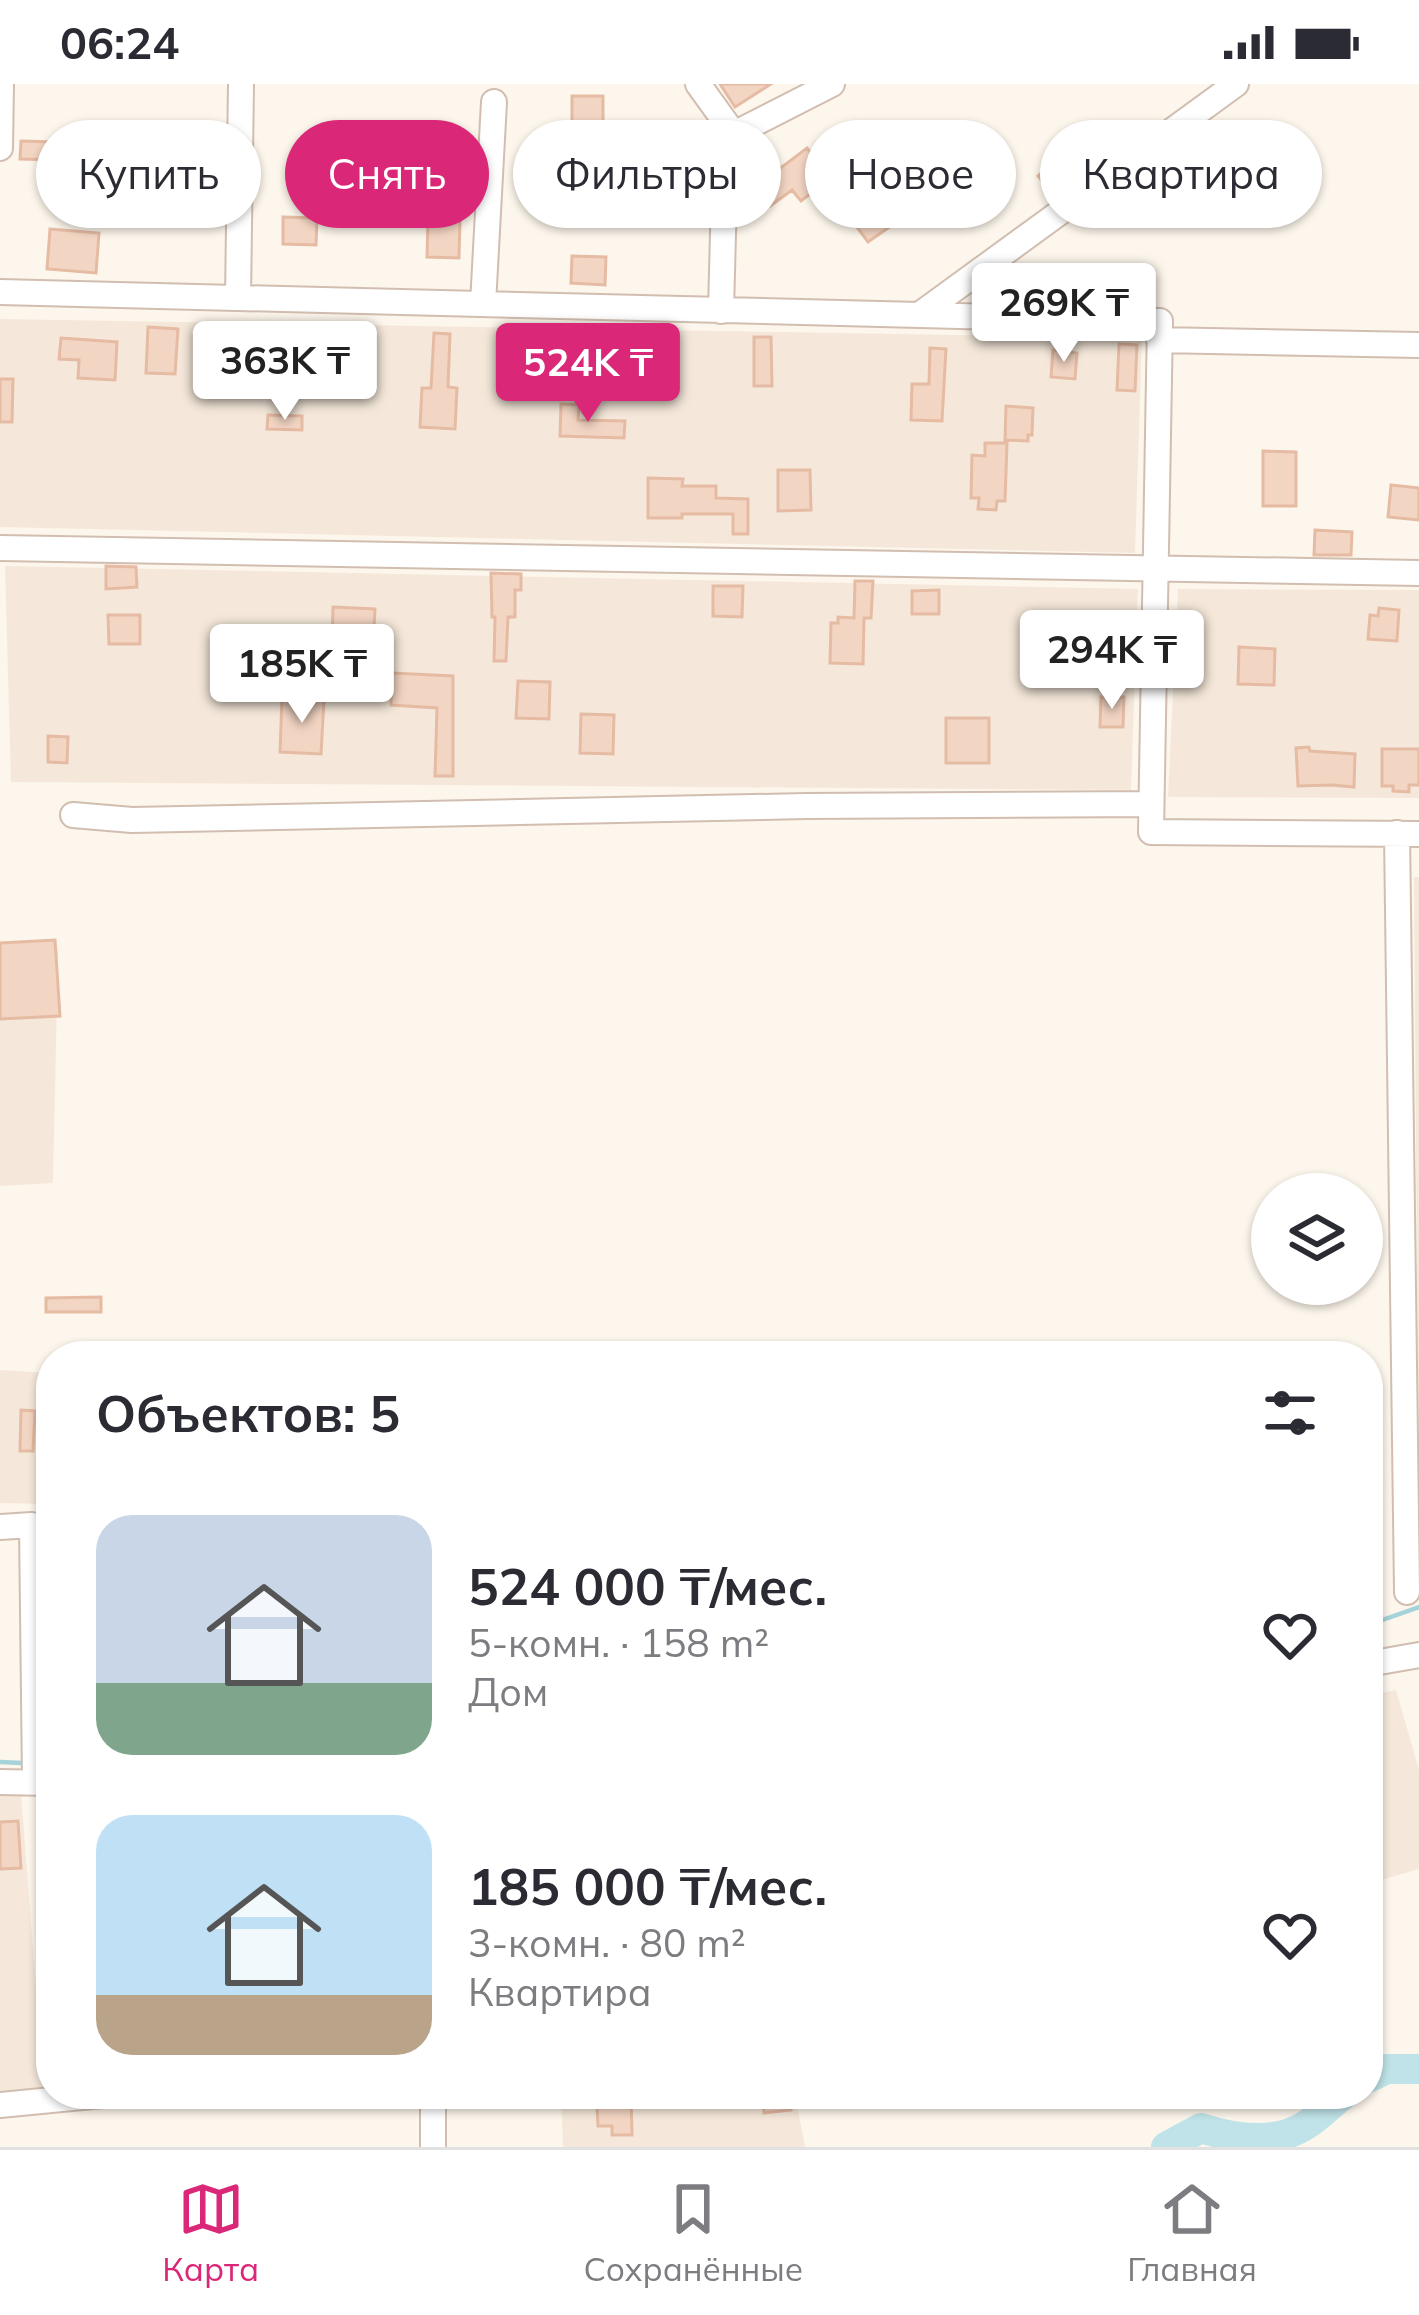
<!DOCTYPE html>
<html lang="ru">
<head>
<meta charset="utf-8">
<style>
  :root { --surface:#fff; --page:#f2f2f3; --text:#2b2b33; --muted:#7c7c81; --line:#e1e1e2; --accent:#db2777 }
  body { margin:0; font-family:Mulish,sans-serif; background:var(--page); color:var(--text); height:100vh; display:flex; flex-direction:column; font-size:45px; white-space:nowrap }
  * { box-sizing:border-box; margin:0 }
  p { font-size:39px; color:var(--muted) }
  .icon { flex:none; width:66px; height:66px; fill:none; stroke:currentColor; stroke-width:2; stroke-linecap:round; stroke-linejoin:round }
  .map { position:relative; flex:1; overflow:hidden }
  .drawer { position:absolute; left:36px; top:1257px; width:1347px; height:768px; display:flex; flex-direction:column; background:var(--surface); border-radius:48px; box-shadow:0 3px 9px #0004 }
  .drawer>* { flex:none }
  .banner { position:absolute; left:36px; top:36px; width:1347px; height:108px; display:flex; gap:24px }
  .controls { position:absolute; left:1251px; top:1089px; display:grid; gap:24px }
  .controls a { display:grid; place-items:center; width:132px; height:132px; border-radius:50%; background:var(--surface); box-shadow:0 3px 9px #0004; font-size:60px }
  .price { position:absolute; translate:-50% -102px; padding:0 27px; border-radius:12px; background:#fff; color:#222; font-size:39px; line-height:78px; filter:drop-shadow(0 3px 6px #0008) }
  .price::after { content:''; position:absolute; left:50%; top:72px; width:36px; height:27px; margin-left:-18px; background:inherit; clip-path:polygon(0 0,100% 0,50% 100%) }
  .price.active { background:var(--accent); color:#fff }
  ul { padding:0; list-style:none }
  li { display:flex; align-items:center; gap:36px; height:300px; padding:0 60px }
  li span { display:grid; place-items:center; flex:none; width:336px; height:240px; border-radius:36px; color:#555 }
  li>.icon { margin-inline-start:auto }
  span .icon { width:144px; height:144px; fill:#fffc; stroke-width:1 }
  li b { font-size:51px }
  h2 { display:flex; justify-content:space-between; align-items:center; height:144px; padding:0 60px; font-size:51px }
  .pill { padding:0 42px; border-radius:54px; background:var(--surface); box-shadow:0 3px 9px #0004; font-size:42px; line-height:108px }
  .pill.active { background:var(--accent); color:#fff }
  .status { display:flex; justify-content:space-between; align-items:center; height:84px; padding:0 60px; background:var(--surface); direction:ltr }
  .status svg { height:33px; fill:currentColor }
  .tab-bar { display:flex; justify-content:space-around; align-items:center; height:168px; border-top:3px solid var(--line); background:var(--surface); font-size:33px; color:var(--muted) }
  .tab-bar a { display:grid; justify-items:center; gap:6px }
  .tab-bar .active { color:var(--accent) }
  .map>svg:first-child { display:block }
</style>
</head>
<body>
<div class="status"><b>06:24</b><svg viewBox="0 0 49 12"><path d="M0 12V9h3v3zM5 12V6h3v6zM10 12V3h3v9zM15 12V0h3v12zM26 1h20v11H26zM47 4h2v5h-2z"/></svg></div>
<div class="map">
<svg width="1419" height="2063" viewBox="0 0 1419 2063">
  <rect width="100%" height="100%" fill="#fdf6ec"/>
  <!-- residential -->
  <path fill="#f5e8da" d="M0,235L1142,254L1135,469L0,443Z
    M5,482L1138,505L1131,706L11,698Z
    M1178,505L1419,506V714L1168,713Z
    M1414,793H1419V1455Z
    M0,864L58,866L53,1099L0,1102Z
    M0,1286L49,1289L47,1420L0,1419Z
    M1396,1606L1419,1686V1785L1368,1800V1612Z
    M21,1710L44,2006L0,2012V1712Z
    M561,2010H795L805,2063H563Z"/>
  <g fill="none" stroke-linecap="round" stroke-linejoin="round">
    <!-- stream -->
    <path stroke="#a5d3da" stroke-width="4.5" d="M1368,1541L1419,1523
      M0,1678L21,1679
      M49,1681H51"/>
    <!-- river -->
    <path stroke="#bfe3e8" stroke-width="30" d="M1368,1994L1387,1985H1419
      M1166,2063L1201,2044C1235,2055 1275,2061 1306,2041C1319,2033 1331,2020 1344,2010"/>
  </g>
  <!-- building -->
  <path fill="#f3d5c3" stroke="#e6bba3" stroke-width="3" d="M720,0H771L735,23Z
    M572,12H603V38H572Z
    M886,46L910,76L880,100L856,71Z
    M21,57L123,60L121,124L105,123L108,77L20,75Z
    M807,64L831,94L801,117L792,106L770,122L766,116L755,123L743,106L772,86L774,89Z
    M1061,73L1077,92L1054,111L1038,92Z
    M665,105L683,107L681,133L652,131L653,112L665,113Z
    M871,115L891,142L868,158L848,131Z
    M283,133L317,134L316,161L283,160Z
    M428,136H460L459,174L427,173Z
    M50,145L99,149L96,189L47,185Z
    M572,172L606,173L605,201L571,199Z
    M148,243L178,245L175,290L146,289Z
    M224,246L265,249L262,291L212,287L214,260L222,261Z
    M434,249L450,250L448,303L457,304L455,345L420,343L422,304H431Z
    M754,253H771L772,302H754Z
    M61,254L117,258L115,296L78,294L79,276L59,275Z
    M583,256L621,258L620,290L581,288Z
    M1119,260L1137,261L1135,307L1117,306Z
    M930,264L946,265L942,337L911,336L912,300H929Z
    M301,266L329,268L328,298L299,296Z
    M1053,266L1077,269L1075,295L1051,293Z
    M0,295H13L12,338H0Z
    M561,320L579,321L578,336L625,337L624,354L560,352Z
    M1006,322L1033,324L1032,351H1028V357L1005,356Z
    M268,331L302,332V346L267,345Z
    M985,359H1007L1005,417H997L996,426L978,425L979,414H971L972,371L985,372Z
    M1263,367L1296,368V422H1263Z
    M778,386H810L811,426L778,427Z
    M648,394L683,395L682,402H716V414L748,415V450H733V430H682V434H648Z
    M1391,401L1419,404V436L1388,433Z
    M1315,446L1352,448L1351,471H1314Z
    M106,482L136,483L137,503L106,505Z
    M491,489L521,490V506H515V533H508L506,577H494L495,533H492Z
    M855,497H873L871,534H864L863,580L830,579L831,539H838V533L854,534Z
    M713,502H743L742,533L713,532Z
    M939,506V530H912V507Z
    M333,523L375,525L373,565L332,564Z
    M1379,524L1399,526L1397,557L1368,555L1370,531L1378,532Z
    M108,531H140V560H109Z
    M1239,563L1275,565L1274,601L1238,600Z
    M392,589L453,592V692H435L437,624L391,621Z
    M518,597L550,598L549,635L516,634Z
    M1101,613H1124L1123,643H1100Z
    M282,614L324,616L321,670L280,668Z
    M581,630L614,631L613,670L580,669Z
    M946,634H989V679H946Z
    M48,652L68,653L67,679L48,678Z
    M1309,663L1310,667L1355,670L1354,703L1332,701L1298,702L1296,664Z
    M1382,665H1419V701H1409V708L1393,707V702H1382Z
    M55,856L60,932L0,935V859Z
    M101,1213V1228H46V1214Z
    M21,1326L35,1327L33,1367H20Z
    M18,1737L21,1784L0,1785V1738Z
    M610,2010H631L632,2051H612V2042H598L597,2023H610Z
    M763,2010H789L791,2026L764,2029Z"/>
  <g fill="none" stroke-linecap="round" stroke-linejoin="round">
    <defs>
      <path id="minor" d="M698,0L734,50
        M0,64L1,0
        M0,208L1160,237L1151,748L1419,750
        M238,214L241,0
        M483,220L494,18
        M721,227L725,72L734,50L832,0
        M919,231L1236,0
        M1159,256L1419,261
        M0,464L1419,489
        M73,731L132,736L806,722L1151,720
        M1397,749L1407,1508
        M0,1443L32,1441L35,1697
        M1368,1580L1419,1571
        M0,1698L51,1699
        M0,2021L113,2010
        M433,2063V2010"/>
    </defs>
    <!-- minor casing -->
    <use href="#minor" stroke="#d1beb0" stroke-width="28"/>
    <!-- minor -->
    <use href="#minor" stroke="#fff" stroke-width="24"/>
  </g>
</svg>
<div class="controls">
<a><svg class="icon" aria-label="layers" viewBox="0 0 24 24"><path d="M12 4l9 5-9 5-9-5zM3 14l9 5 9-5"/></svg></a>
</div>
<b class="price" style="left:1064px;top:281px">269K ₸</b>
<b class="price" style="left:285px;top:339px">363K ₸</b>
<b class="price active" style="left:588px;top:341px">524K ₸</b>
<b class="price" style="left:1112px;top:628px">294K ₸</b>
<b class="price" style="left:302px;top:642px">185K ₸</b>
<div class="banner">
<a class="pill">Купить</a>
<a class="pill active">Снять</a>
<a class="pill">Фильтры</a>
<a class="pill">Новое</a>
<a class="pill">Квартира</a>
</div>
<section class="drawer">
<h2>Объектов: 5<svg class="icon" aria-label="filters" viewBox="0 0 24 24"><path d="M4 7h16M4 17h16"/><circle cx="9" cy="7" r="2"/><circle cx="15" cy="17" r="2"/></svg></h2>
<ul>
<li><span style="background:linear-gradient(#c9d6e8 70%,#7fa58c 0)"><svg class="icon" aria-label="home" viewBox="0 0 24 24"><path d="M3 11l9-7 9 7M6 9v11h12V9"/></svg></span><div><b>524 000 ₸/мес.</b><p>5-комн. · 158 m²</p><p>Дом</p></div><svg class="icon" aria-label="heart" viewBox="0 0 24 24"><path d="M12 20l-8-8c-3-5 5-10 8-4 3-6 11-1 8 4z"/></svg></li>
<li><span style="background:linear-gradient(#bfe0f5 75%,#b9a48a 0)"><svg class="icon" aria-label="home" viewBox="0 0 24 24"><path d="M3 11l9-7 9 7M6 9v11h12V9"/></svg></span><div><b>185 000 ₸/мес.</b><p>3-комн. · 80 m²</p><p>Квартира</p></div><svg class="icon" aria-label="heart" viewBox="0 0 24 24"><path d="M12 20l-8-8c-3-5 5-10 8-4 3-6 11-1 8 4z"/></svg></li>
</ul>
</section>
</div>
<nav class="tab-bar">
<a class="active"><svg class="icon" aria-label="map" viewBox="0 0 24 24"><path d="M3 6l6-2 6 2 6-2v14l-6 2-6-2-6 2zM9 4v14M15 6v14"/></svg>Карта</a>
<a><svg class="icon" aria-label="saved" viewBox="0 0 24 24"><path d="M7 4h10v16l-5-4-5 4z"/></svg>Сохранённые</a>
<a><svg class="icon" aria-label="home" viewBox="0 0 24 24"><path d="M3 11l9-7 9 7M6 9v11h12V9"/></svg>Главная</a>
</nav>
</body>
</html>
